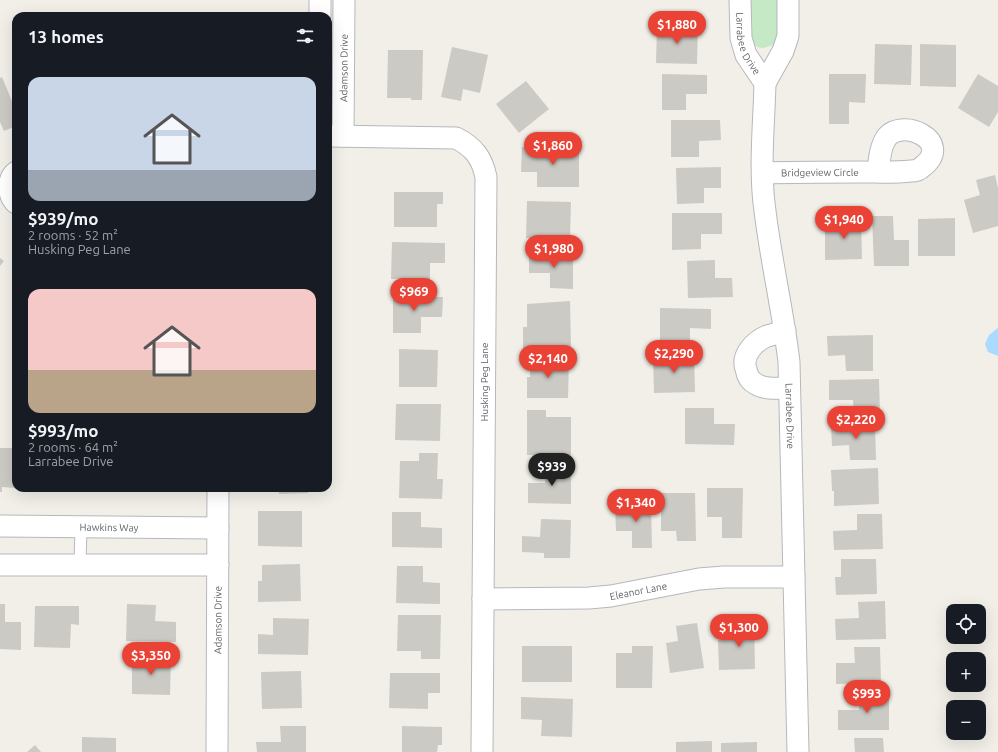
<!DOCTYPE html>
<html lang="en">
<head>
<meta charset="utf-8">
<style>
  :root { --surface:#171b24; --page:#20242c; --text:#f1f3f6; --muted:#9ea1a6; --accent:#ea4335 }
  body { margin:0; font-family:Ubuntu,sans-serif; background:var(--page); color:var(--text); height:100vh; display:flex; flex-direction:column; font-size:15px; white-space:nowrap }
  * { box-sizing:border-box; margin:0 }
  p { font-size:13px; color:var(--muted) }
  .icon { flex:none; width:22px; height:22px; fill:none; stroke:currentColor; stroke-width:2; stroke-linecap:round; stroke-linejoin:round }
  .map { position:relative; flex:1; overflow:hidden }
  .panel { position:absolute; left:12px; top:12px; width:320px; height:480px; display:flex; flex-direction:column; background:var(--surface); border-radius:12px; box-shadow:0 4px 16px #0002 }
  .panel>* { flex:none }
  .tools { position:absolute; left:946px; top:604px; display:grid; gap:8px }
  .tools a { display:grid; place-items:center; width:40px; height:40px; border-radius:8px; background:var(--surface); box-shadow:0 4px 16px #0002; font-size:20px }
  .price { position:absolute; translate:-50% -34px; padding:0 9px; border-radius:14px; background:var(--accent); color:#fff; font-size:13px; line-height:26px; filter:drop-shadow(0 1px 2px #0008) }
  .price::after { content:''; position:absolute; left:50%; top:24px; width:12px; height:9px; margin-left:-6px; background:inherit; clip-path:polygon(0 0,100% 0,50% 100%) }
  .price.on { background:#222; color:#fff }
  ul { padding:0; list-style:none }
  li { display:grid; align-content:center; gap:8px; height:212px; padding:0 16px }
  li span { display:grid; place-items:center; height:124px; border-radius:12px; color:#555 }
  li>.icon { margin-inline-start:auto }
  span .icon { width:72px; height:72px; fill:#fffc; stroke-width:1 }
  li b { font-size:17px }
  h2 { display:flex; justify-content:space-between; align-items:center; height:48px; padding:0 16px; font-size:17px }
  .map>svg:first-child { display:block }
</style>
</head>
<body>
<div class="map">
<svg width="998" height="752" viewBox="0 0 998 752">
  <rect width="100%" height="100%" fill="#f1efe8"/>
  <!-- green -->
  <path fill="#c5e8c5" d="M749,0H778C778,10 781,36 774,43C772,46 767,47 763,48C757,48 754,45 750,40Z"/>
  <!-- water -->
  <path fill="#aadaff" d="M998,328V356L988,352L985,344L989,335Z"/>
  <!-- building -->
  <path fill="#cccac5" d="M657,26H698L697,64L656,63Z
    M875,44L912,45L911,85L874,84Z
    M920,44L956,45V87L920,86Z
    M452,47L488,55L480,93L463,89L461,101L441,97Z
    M388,50H423L422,100H411V98H387Z
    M662,74L707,75V94H686V110H662Z
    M829,74H866L865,103L849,102V124H829Z
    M978,74L998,86V112L989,127L958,108Z
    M2,77L16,111V126L4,131L0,122V78Z
    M526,81L549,109L519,133L496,104Z
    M671,120H720L721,140L699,141V157H671Z
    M522,147L579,148V187H537V172H521Z
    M721,167V188H704V203L677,204L676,168Z
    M995,175L998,188V226L973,233L964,200L980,195L976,180Z
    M394,192H443V204H437V227H394Z
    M527,201L571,202L570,239L526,238Z
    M672,213H722V234H701V249L672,250Z
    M861,216L862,259L825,260V224L842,223V217Z
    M872,216H893L894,240H909V266H874Z
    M955,218V256H918V219Z
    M392,242L445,243V263H430V279H391Z
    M529,254H573V289L550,288V273H529Z
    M0,258L4,261L0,266Z
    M715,260V278H732L733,297L688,298L687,261Z
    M393,296L443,297L442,317H421V333H393Z
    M570,301L571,348L523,349V327H527V304Z
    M660,308L711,309V329L690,328V344H660Z
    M873,335V371H846L845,355L828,356L827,336Z
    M399,349L438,350L437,387H399Z
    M694,355L695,392L654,393L653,356Z
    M530,360H569L568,398H527V377H530Z
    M879,379L880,415H854L853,400H829V380Z
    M396,404H441L440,441L395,440Z
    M685,408H714V424H735L734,445L685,444Z
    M527,410H546V417H571V455H527Z
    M875,424L876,460H850L849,445L832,446L831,425Z
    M0,448H16V488L2,487V492H0Z
    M419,453H438L437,479H443L442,499L399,498L400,461H419Z
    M545,467H571V504L528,503V483H545Z
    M878,468L879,504L834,506V491H832L831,470Z
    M130,488H174V490L130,489Z
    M279,488H308V493L279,494Z
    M707,488H743L742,538H722V517H707Z
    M661,493H695L696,541H677L676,531H661Z
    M615,504H651L652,548H632V531H616Z
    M258,511H302V547L258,546Z
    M392,512H421V527L442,528V548L392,547Z
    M857,514H882L883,549L834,550L833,531L857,530Z
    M541,519L571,520L570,558H544V553L522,552V536L540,537Z
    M841,559H876L877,594L836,595L835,577H841Z
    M300,564L301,601L258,602V581H262V565Z
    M397,566H423V582L440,583V604L396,603Z
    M885,601L886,639L836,640L835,619L859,618L858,602Z
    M0,604H5V622H21V650L0,649Z
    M127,604L156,605L155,621L176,622V642L126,641Z
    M35,606H79V625L71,624L70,648L34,647Z
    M398,615H441L440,659H421V651H397Z
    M273,618L309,619L308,655L258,654V634L273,635Z
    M734,619H754L755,669L719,670L718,640H734Z
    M697,623L704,668L670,673L666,643L678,641L676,626Z
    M522,646H572V682H522Z
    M632,646H653L652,688H616V653H632Z
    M854,647H880L881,683L836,684V663H855Z
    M132,657H171L170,695L132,694Z
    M301,671L302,708L262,709L261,672Z
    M390,673H440V693H428V709L389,708Z
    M859,693H889V730H838V710H859Z
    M521,697L573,699L572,737L541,736L542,720L521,719Z
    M280,726H306V752H257L256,742H281Z
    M402,726L442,727V745H438L437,752H402Z
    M82,737L116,738V752H82Z
    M854,738H883L884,752H855Z
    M712,741V752H676V742Z
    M757,742V752H721V743Z
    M35,745L41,752H27Z"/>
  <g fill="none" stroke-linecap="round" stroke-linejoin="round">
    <defs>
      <path id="lane" d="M80,565L81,527"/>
      <g id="street">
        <path id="s1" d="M740,0L741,38L746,55L765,83L783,51L788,36V0"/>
        <path d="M320,16V0"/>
        <path id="s2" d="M765,83C764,125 759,169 765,211C771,261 783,311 789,362L798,752"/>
        <path d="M328,136L456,138C474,147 482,158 486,177L482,752"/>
        <path id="s3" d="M343,136L344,0"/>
        <path d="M16,172C7,179 8,196 16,203"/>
        <path id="s4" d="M763,173C795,172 827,172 860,172C877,172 894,173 911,171C916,171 919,170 922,167C956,141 899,115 885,140C880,149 879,161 878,172"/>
        <path d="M785,331C780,333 773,334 767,336C755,341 741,355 746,369C747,375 750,381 756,384C765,390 779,388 789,388"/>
        <path id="s5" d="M0,526L218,528"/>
        <path d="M0,565H218"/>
        <path id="s6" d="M483,599L589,598L611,596L699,579L724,577H794"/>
        <path id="s7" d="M217,752L218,488"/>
      </g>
    </defs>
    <!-- lane casing -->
    <use href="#lane" stroke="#b5b8bc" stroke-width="13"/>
    <!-- street casing -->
    <use href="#street" stroke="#b5b8bc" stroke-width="23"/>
    <!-- lane -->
    <use href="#lane" stroke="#fff" stroke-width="11"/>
    <!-- street -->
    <use href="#street" stroke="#fff" stroke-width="21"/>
  </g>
  <g text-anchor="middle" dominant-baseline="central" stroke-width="3" stroke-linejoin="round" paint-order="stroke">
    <!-- street labels -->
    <g font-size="10" fill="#5f6368" stroke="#fff">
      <text stroke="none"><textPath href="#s1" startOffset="45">Larrabee Drive</textPath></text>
      <text stroke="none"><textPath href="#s3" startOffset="68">Adamson Drive</textPath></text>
      <text stroke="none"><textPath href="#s4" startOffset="57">Bridgeview Circle</textPath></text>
      <text transform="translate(484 382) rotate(-90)">Husking Peg Lane</text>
      <text stroke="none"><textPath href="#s2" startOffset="335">Larrabee Drive</textPath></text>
      <text stroke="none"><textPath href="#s5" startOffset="109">Hawkins Way</textPath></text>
      <text stroke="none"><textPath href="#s6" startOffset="156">Eleanor Lane</textPath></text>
      <text stroke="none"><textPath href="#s7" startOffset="132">Adamson Drive</textPath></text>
    </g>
  </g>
</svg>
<div class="tools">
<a><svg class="icon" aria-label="locate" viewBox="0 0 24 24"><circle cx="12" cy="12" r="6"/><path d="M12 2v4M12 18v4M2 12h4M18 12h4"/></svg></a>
<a>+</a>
<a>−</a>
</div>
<b class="price" style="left:677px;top:45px">$1,880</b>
<b class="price" style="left:553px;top:166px">$1,860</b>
<b class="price" style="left:844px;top:240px">$1,940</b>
<b class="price" style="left:554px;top:269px">$1,980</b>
<b class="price" style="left:414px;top:312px">$969</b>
<b class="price" style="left:674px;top:374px">$2,290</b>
<b class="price" style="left:548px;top:379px">$2,140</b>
<b class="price" style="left:856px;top:440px">$2,220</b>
<b class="price on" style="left:552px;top:487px">$939</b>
<b class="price" style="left:636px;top:523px">$1,340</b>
<b class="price" style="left:739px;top:648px">$1,300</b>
<b class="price" style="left:151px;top:676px">$3,350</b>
<b class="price" style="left:867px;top:714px">$993</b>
<section class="panel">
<h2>13 homes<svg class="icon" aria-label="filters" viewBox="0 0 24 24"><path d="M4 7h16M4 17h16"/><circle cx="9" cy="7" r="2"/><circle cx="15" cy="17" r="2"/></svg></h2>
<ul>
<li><span style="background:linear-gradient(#c9d6e8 75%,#9aa5b1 0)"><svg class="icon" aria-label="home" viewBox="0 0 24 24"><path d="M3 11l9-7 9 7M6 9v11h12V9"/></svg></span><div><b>$939/mo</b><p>2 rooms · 52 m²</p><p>Husking Peg Lane</p></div></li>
<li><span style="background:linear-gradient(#f6c9c9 65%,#b9a48a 0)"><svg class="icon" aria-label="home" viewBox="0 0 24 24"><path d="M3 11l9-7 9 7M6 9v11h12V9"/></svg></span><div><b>$993/mo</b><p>2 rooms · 64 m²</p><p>Larrabee Drive</p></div></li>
</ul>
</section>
</div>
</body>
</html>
